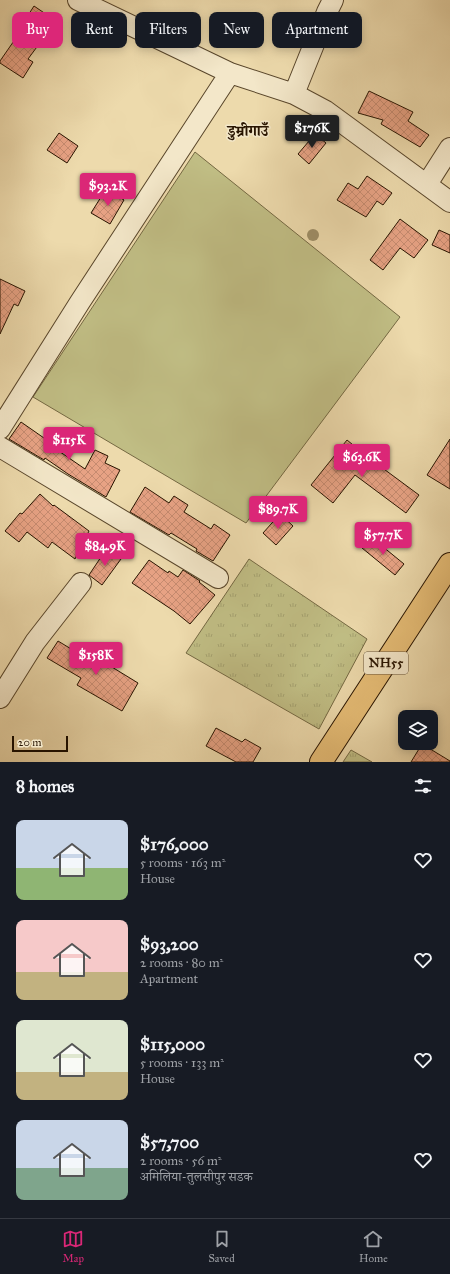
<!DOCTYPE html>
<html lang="en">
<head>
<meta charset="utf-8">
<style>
  :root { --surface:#171b24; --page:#20242c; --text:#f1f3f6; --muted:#9ea1a6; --line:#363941; --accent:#db2777 }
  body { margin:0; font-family:"IM FELL Great Primer","Noto Serif Devanagari",serif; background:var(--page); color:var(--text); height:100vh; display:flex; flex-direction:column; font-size:15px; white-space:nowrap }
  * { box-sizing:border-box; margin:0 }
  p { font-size:13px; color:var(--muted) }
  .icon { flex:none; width:22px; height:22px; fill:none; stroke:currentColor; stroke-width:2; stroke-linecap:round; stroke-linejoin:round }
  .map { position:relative; height:762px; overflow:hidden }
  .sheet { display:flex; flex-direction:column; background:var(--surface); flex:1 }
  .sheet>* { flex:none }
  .top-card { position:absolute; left:12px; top:12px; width:426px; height:36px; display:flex; gap:8px }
  .tools { position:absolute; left:398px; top:710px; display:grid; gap:8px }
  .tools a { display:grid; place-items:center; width:40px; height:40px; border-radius:8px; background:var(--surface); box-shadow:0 2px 10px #0003; font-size:20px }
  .scale { position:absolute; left:12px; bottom:10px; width:56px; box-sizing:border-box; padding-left:4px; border:2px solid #281400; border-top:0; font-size:11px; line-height:14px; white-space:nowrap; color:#281400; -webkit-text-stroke:3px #f3e7c9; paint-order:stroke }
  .price { position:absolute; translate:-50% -34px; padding:0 9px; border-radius:4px; background:var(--accent); color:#fff; font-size:13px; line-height:26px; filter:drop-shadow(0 1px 2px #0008) }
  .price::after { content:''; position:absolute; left:50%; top:24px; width:12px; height:9px; margin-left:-6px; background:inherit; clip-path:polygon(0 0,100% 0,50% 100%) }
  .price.selected { background:#222; color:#fff }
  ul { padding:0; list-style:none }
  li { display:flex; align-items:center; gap:12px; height:100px; padding:0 16px }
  li span { display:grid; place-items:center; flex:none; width:112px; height:80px; border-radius:8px; color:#555 }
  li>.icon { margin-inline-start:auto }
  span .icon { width:48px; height:48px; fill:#fffc; stroke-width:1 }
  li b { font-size:17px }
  h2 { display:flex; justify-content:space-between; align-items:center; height:48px; padding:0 16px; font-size:17px }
  .pill { padding:0 14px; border-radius:8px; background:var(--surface); box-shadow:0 2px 10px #0003; font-size:14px; line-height:36px }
  .pill.selected { background:var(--accent); color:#fff }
  .dock { display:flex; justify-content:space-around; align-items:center; height:56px; border-top:1px solid var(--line); background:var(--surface); font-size:11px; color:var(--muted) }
  .dock a { display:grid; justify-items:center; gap:2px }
  .dock .selected { color:var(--accent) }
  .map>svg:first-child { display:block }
</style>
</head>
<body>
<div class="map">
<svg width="450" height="762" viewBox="0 0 450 762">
  <defs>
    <pattern id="grass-tufts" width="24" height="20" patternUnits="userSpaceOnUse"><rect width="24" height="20" fill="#c0bd84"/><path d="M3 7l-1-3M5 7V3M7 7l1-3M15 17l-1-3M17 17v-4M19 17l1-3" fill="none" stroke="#a5a270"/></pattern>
    <pattern id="building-cross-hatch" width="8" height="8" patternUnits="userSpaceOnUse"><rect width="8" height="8" fill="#e7a284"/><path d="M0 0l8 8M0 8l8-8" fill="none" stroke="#c68b70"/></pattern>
  </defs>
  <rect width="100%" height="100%" fill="#eddaac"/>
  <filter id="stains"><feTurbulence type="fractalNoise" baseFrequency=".005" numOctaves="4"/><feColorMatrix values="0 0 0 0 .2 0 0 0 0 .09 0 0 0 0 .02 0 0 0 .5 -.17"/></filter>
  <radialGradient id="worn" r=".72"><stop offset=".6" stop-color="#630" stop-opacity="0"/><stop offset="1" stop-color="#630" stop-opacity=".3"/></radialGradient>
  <!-- grass -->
  <path fill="url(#grass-tufts)" stroke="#746842" d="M249,559L367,639L319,729L186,653Z
    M351,750L372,762H343Z"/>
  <!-- park -->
  <path fill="#c0bd84" stroke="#746842" d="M195,152L400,317L246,523L33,397Z"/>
  <!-- building -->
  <path fill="url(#building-cross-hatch)" stroke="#281400" d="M34,6L59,23L49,39L45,36L28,59L33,62L23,78L0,63V61L18,35L16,34Z
    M369,91L413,112L408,121L429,135L420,147L381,124L383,120L358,113Z
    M59,133L78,146L67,163L47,150Z
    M315,134L326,143L309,164L298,154Z
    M367,176L392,193L383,205L377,201L366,217L337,200L348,183L358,189Z
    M106,189L124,200L110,224L91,213Z
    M400,219L428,240L414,258L400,248L383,270L370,260Z
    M439,230L450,235V253L432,245Z
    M0,279L25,291L18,306L14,304L0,334Z
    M21,422L54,445L53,447L85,469L95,450L108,456L105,463L120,470L106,497L68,474L45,458L44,460L9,439Z
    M450,439V489L427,475Z
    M347,440L369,458L419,495L406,513L355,475L333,503L311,485Z
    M145,487L169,503L174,496L188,505L184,512L211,529L214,524L230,535L213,561L196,551L197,549L171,533L169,535L130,512Z
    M40,494L53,506L54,505L89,531L75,559L52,542L48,548L27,532L19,542L5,531L20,513L22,514Z
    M280,514L293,526L276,545L263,533Z
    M371,537L404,564L395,575L362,548Z
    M107,548L121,559L102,585L89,575Z
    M149,560L168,573L169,571L178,577L183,570L200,581L199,582L215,595L190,624L174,611L132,583Z
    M58,641L91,661L94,656L138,683L122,711L77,685L81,678L47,658Z
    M216,728L242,742L245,739L261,748L253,762H236L206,746Z
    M422,744L450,761V762H411Z"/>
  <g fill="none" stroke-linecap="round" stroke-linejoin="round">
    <defs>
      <path id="minor" d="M78,0L230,73L294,94L326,111L450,202
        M294,94L327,12L333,0
        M427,184L450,148
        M0,429L80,302L230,73
        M0,447L218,578
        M0,698L35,642L81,583"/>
      <path id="major" d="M321,762L450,564"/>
    </defs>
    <!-- minor casing -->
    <use href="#minor" stroke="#59462b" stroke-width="22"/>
    <!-- major casing -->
    <use href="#major" stroke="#281400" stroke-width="24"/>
    <!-- minor -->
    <use href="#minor" stroke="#f3e7c9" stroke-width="20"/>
    <!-- major -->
    <use href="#major" stroke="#e6bd76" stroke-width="22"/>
  </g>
  <!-- trees -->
  <circle fill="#9e8e67" cx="313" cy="235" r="6"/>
  <g text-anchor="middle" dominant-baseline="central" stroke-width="3" stroke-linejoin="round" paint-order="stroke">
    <!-- shield labels -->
    <rect fill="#f3e7c9" stroke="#65533c" stroke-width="1" x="364" y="652" width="44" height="22" rx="3"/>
    <g font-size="13" font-weight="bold" fill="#281400">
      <text x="386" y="663">NH55</text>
    </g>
    <!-- neighbourhood labels -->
    <g font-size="15" font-weight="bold" fill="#281400" stroke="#f3e7c9">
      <text x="248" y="131">डुम्रीगाउँ</text>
    </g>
  </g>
  <rect width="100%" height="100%" filter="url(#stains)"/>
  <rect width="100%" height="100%" fill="url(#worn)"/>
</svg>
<div class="tools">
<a><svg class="icon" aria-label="layers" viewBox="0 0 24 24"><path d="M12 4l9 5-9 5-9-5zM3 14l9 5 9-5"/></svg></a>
</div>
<div class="scale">20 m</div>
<b class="price selected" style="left:312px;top:149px">$176K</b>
<b class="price" style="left:108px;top:207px">$93.2K</b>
<b class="price" style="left:69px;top:461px">$115K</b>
<b class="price" style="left:362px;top:478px">$63.6K</b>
<b class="price" style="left:278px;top:530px">$89.7K</b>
<b class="price" style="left:383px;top:556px">$57.7K</b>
<b class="price" style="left:105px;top:567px">$84.9K</b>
<b class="price" style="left:96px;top:676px">$158K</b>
<div class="top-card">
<a class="pill selected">Buy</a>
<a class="pill">Rent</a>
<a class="pill">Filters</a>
<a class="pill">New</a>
<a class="pill">Apartment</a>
</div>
</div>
<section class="sheet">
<h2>8 homes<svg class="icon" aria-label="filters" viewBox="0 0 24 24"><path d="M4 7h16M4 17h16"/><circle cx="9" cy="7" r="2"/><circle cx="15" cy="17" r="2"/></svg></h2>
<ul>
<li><span style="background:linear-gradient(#c9d6e8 60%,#8fb573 0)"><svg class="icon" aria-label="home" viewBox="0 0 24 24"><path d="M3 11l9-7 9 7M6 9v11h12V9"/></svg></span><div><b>$176,000</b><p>5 rooms · 163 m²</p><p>House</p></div><svg class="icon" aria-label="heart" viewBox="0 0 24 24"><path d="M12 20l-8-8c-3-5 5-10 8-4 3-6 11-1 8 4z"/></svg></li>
<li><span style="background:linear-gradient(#f6c9c9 65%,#c2b280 0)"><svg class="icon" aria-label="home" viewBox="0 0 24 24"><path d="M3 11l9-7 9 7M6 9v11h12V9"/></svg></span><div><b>$93,200</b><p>2 rooms · 80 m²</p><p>Apartment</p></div><svg class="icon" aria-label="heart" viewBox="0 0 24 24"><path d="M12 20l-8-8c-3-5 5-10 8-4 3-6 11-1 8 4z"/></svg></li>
<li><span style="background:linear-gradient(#dfe7d0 65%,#c2b280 0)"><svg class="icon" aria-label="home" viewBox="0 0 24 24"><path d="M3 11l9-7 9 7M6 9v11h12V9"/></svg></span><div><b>$115,000</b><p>5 rooms · 133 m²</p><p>House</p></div><svg class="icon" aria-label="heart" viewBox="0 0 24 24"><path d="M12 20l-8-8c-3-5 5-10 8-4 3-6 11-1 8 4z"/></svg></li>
<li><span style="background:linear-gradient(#c9d6e8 60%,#7fa58c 0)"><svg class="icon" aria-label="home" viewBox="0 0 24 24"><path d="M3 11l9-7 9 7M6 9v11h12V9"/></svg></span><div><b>$57,700</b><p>2 rooms · 56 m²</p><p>अमिलिया-तुलसीपुर सडक</p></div><svg class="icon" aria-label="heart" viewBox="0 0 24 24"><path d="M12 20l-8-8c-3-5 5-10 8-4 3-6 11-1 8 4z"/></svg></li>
</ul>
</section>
<nav class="dock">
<a class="selected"><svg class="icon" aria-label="map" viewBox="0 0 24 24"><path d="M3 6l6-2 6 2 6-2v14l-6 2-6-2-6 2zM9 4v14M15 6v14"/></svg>Map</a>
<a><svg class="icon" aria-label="saved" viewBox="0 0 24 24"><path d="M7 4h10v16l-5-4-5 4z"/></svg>Saved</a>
<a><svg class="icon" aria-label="home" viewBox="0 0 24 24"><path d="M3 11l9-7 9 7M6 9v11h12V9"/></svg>Home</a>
</nav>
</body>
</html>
